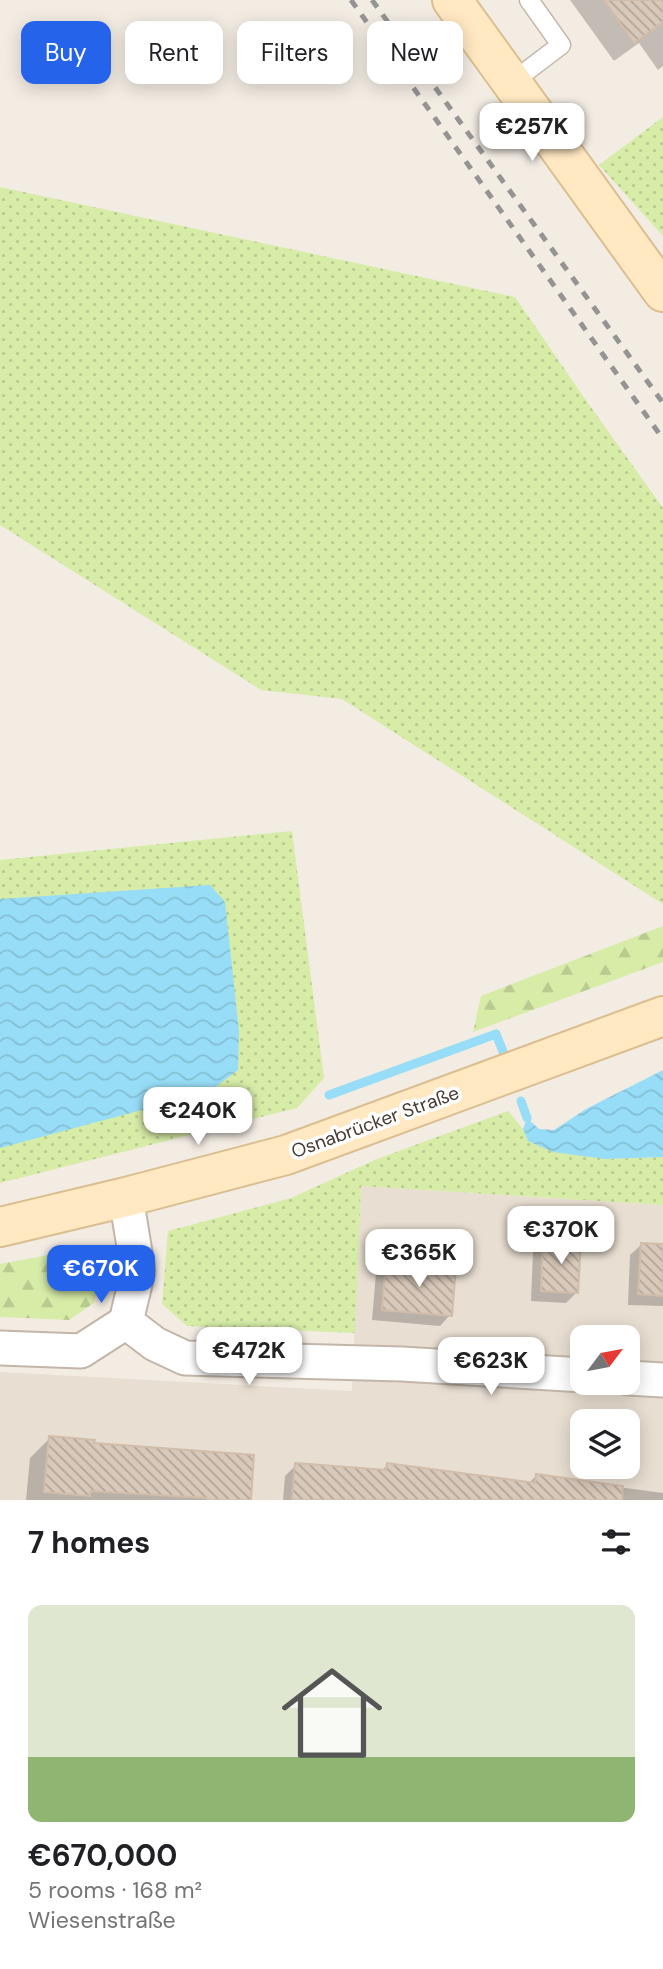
<!DOCTYPE html>
<html lang="en">
<head>
<meta charset="utf-8">
<style>
  :root { --surface:#fff; --page:#f6f6f6; --text:#202124; --muted:#757577; --accent:#2563eb }
  body { margin:0; font-family:"DM Sans",sans-serif; background:var(--page); color:var(--text); height:100vh; display:flex; flex-direction:column; font-size:26px; white-space:nowrap }
  * { box-sizing:border-box; margin:0 }
  p { font-size:23px; color:var(--muted) }
  .icon { flex:none; width:38px; height:38px; fill:none; stroke:currentColor; stroke-width:2; stroke-linecap:round; stroke-linejoin:round }
  .map { position:relative; height:1500px; overflow:hidden }
  .sheet { display:flex; flex-direction:column; background:var(--surface); flex:1 }
  .sheet>* { flex:none }
  .banner { position:absolute; left:21px; top:21px; width:621px; height:63px; display:flex; gap:14px }
  .needle { width:46px; rotate:58deg }
  .controls { position:absolute; left:570px; top:1325px; display:grid; gap:14px }
  .controls a { display:grid; place-items:center; width:70px; height:70px; border-radius:14px; background:var(--surface); box-shadow:0 4px 18px #0003; font-size:35px }
  .price { position:absolute; translate:-50% -60px; padding:0 16px; border-radius:14px; background:#fff; color:#222; font-size:23px; line-height:46px; filter:drop-shadow(0 2px 4px #0008) }
  .price::after { content:''; position:absolute; left:50%; top:42px; width:21px; height:16px; margin-left:-10px; background:inherit; clip-path:polygon(0 0,100% 0,50% 100%) }
  .price.selected { background:var(--accent); color:#fff }
  ul { padding:0; list-style:none }
  li { display:grid; align-content:center; gap:14px; height:371px; padding:0 28px }
  li span { display:grid; place-items:center; height:217px; border-radius:14px; color:#555 }
  li>.icon { margin-inline-start:auto }
  span .icon { width:126px; height:126px; fill:#fffc; stroke-width:1 }
  li b { font-size:30px }
  h2 { display:flex; justify-content:space-between; align-items:center; height:84px; padding:0 28px; font-size:30px }
  .chip { padding:0 24px; border-radius:14px; background:var(--surface); box-shadow:0 4px 18px #0003; font-size:24px; line-height:63px }
  .chip.selected { background:var(--accent); color:#fff }
  .map>svg:first-child { display:block }
</style>
</head>
<body>
<div class="map">
<svg width="663" height="1500" viewBox="0 0 663 1500">
  <defs>
    <pattern id="grass-dots" width="8" height="8" patternUnits="userSpaceOnUse" patternTransform="scale(1.75)"><rect width="8" height="8" fill="#d6eca7"/><path d="M2 2h.1M6 6h.1" fill="none" stroke="#b9cb90" stroke-width="1.8" stroke-linecap="round"/></pattern>
    <pattern id="forest-firs" width="22" height="20" patternUnits="userSpaceOnUse" patternTransform="scale(1.75)"><rect width="22" height="20" fill="#d6eca7"/><path d="M5 1l3.5 6h-7zM16 11l3.5 6h-7z" fill="#b9cb90"/></pattern>
    <pattern id="water-waves" width="16" height="10" patternUnits="userSpaceOnUse" patternTransform="scale(1.75)"><rect width="16" height="10" fill="#98ddf7"/><path d="M0 5q4-4 8 0t8 0" fill="none" stroke="#84bfd4"/></pattern>
    <pattern id="building-back-hatch" width="6" height="6" patternUnits="userSpaceOnUse" patternTransform="scale(1.75)"><rect width="6" height="6" fill="#d9c9ba"/><path d="M-1 5l2 2M0 0l6 6M5-1l2 2" fill="none" stroke="#b2a498"/></pattern>
  </defs>
  <rect width="100%" height="100%" fill="#f3ece3"/>
  <!-- residential -->
  <path fill="#e8ded1" fill-rule="evenodd" d="M361,1186L663,1205V1500H0V1372L352,1391ZM583,1337H628V1382H583ZM583,1421H628V1466H583Z"/>
  <!-- grass -->
  <path fill="url(#grass-dots)" d="M663,117V236L599,165Z
    M0,187L515,297L585,399L663,508V904L342,699L261,690L0,525Z
    M292,831L324,1078L297,1108L0,1183V860Z
    M508,1111L523,1129L528,1141L605,1159L663,1157V1205L361,1186L355,1333L187,1326L162,1304L168,1231L291,1198L377,1159Z"/>
  <!-- forest -->
  <path fill="url(#forest-firs)" d="M663,926V962L473,1032L481,996Z
    M92,1247L100,1278L94,1303L69,1320L0,1317V1264Z"/>
  <!-- water -->
  <path fill="url(#water-waves)" d="M210,885L225,902L239,1031L238,1070L209,1092L0,1148V899Z
    M663,1070V1157L605,1159L553,1152L528,1141L523,1129L527,1118L539,1129L554,1130L586,1109Z"/>
  <!-- shadow -->
  <path fill="#0003" d="M570,0H663V66L658,70L639,43L614,61Z
    M544,1241L577,1292L566,1303L531,1301L533,1252Z
    M641,1245L663,1246V1306L628,1305L630,1255Z
    M387,1263L450,1315L440,1326L372,1320L376,1273Z
    M50,1438L93,1445L249,1500H26L30,1458Z
    M388,1464L528,1484L536,1476L663,1493V1500H283L285,1476L296,1465L381,1472Z"/>
  <g fill="none" stroke-linecap="round" stroke-linejoin="round">
    <!-- stream -->
    <path stroke="#98ddf7" stroke-width="9" d="M329,1095L496,1034L504,1054
      M521,1101L527,1118"/>
  </g>
  <!-- building -->
  <path fill="url(#building-back-hatch)" stroke="#d2bdaa" stroke-width="2" d="M604,0H663V22L634,43Z
    M543,1240L581,1242L578,1293L541,1291Z
    M641,1243L663,1244V1296L638,1294Z
    M386,1261L456,1267L452,1316L382,1310Z
    M49,1436L95,1440L94,1443L254,1455L251,1500H207V1498L90,1491V1496L44,1492Z
    M295,1463L386,1470L387,1463L535,1483L536,1474L623,1486L622,1500H292Z"/>
  <g fill="none" stroke-linecap="round" stroke-linejoin="round">
    <defs>
      <path id="lane" d="M511,83L561,45L529,0"/>
      <path id="street" d="M126,1322L155,1344L185,1358L402,1364L583,1375
        M0,1348L81,1351L126,1322L138,1271L126,1197
        M628,1378L663,1380"/>
      <path id="secondary" d="M452,0L663,292
        M0,1227L126,1197L286,1155L663,1016"/>
    </defs>
    <!-- lane casing -->
    <use href="#lane" stroke="#c3b6a8" stroke-width="21"/>
    <!-- street casing -->
    <use href="#street" stroke="#c3b6a8" stroke-width="37"/>
    <!-- secondary casing -->
    <use href="#secondary" stroke="#dbbe90" stroke-width="42"/>
    <!-- lane -->
    <use href="#lane" stroke="#fff" stroke-width="18"/>
    <!-- street -->
    <use href="#street" stroke="#fff" stroke-width="33"/>
    <!-- secondary -->
    <use href="#secondary" stroke="#ffe8c2" stroke-width="38"/>
    <!-- rail -->
    <path stroke="#949494" stroke-width="5" stroke-dasharray="9 9" stroke-linecap="butt" d="M351,0L663,439
      M372,0L663,403"/>
  </g>
  <g text-anchor="middle" dominant-baseline="central" stroke-width="7" stroke-linejoin="round" paint-order="stroke">
    <!-- street labels -->
    <g font-size="19" fill="#463c33" stroke="#fff">
      <text transform="translate(375 1122) rotate(-20)">Osnabrücker Straße</text>
    </g>
  </g>
</svg>
<div class="controls">
<a><svg class="needle" viewBox="-14 -14 28 28"><path d="M0-13l5 13h-10z" fill="#e53935"/><path d="M0 13l5-13h-10z" fill="#757577"/></svg></a>
<a><svg class="icon" aria-label="layers" viewBox="0 0 24 24"><path d="M12 4l9 5-9 5-9-5zM3 14l9 5 9-5"/></svg></a>
</div>
<b class="price" style="left:532px;top:163px">€257K</b>
<b class="price" style="left:198px;top:1147px">€240K</b>
<b class="price" style="left:561px;top:1266px">€370K</b>
<b class="price" style="left:419px;top:1289px">€365K</b>
<b class="price selected" style="left:101px;top:1305px">€670K</b>
<b class="price" style="left:249px;top:1387px">€472K</b>
<b class="price" style="left:491px;top:1397px">€623K</b>
<div class="banner">
<a class="chip selected">Buy</a>
<a class="chip">Rent</a>
<a class="chip">Filters</a>
<a class="chip">New</a>
</div>
</div>
<section class="sheet">
<h2>7 homes<svg class="icon" aria-label="filters" viewBox="0 0 24 24"><path d="M4 7h16M4 17h16"/><circle cx="9" cy="7" r="2"/><circle cx="15" cy="17" r="2"/></svg></h2>
<ul>
<li><span style="background:linear-gradient(#dfe7d0 70%,#8fb573 0)"><svg class="icon" aria-label="home" viewBox="0 0 24 24"><path d="M3 11l9-7 9 7M6 9v11h12V9"/></svg></span><div><b>€670,000</b><p>5 rooms · 168 m²</p><p>Wiesenstraße</p></div></li>
</ul>
</section>
</body>
</html>
